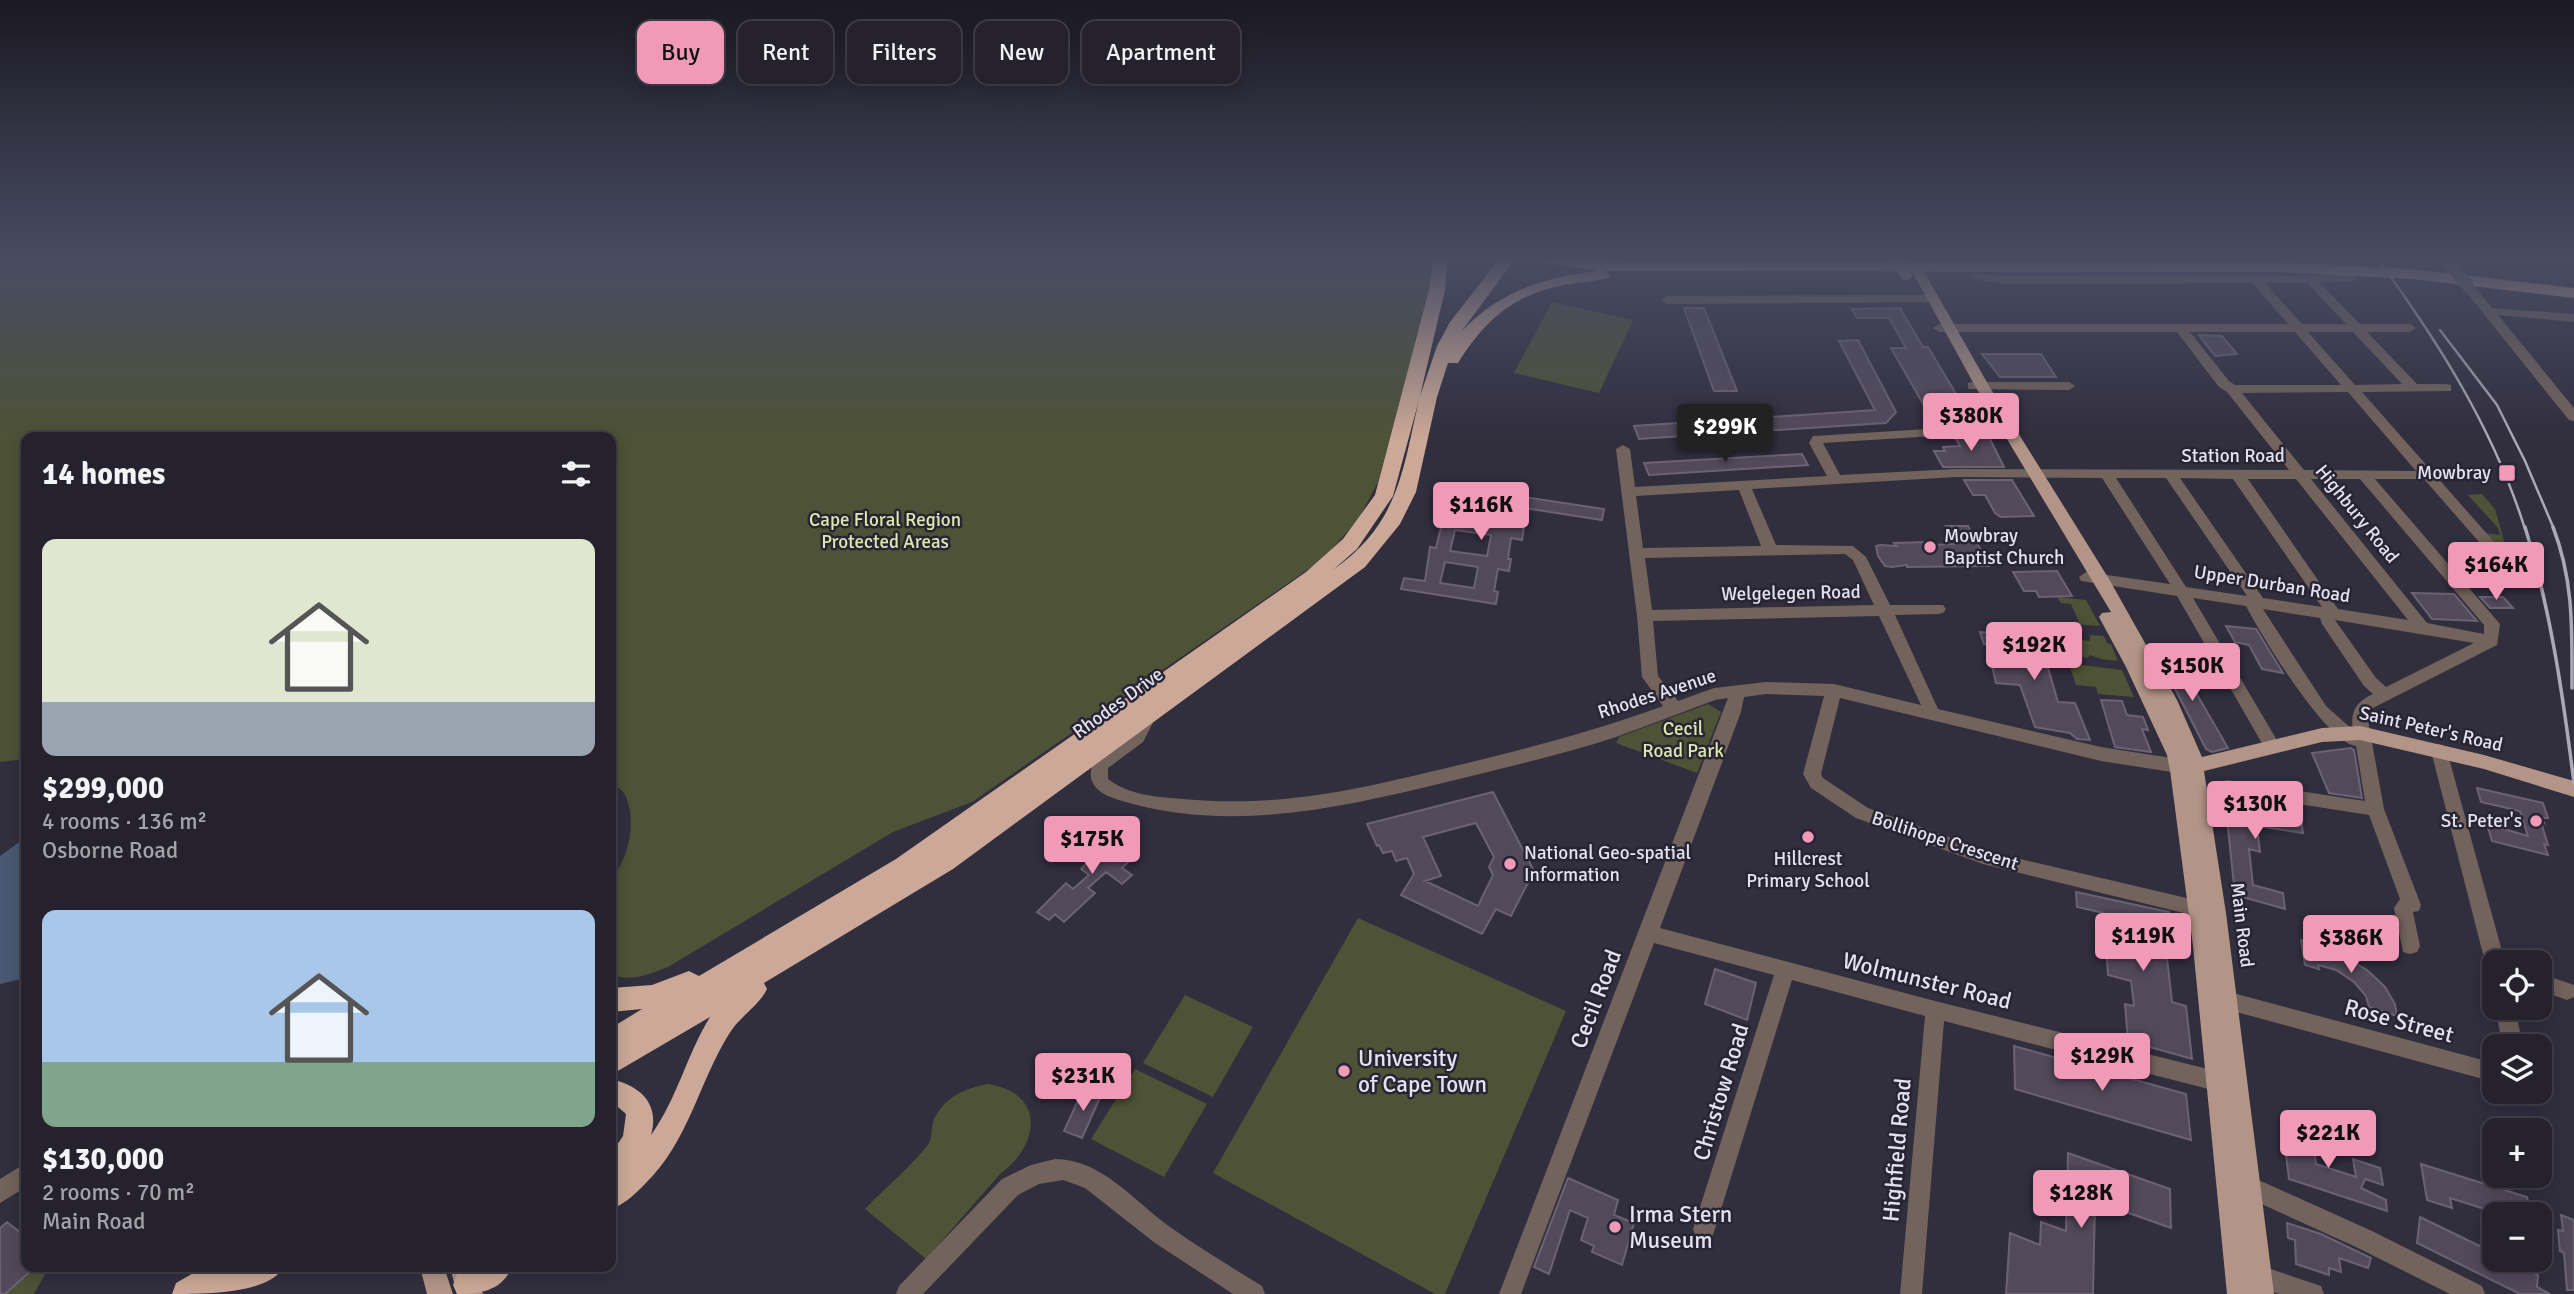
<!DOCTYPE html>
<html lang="en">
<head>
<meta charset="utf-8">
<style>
  :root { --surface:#25222e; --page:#312f3a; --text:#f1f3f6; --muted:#a3a4aa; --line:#423f4a; --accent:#f09ab7 }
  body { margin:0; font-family:Signika,sans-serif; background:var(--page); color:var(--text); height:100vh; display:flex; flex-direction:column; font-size:26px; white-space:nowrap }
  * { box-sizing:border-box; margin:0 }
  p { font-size:23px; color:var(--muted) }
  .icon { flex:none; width:38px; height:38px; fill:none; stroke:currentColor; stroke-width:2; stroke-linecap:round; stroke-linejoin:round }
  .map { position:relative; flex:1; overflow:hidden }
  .side { position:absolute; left:21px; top:432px; width:595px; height:840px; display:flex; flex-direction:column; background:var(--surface); border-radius:14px; box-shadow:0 4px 18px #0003,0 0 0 2px var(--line) }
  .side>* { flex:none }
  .top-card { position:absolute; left:637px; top:21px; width:665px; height:63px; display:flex; gap:14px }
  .buttons { position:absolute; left:2482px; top:950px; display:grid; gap:14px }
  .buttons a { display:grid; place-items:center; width:70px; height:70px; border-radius:14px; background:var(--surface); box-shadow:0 4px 18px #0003,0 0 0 2px var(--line); font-size:35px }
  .price { position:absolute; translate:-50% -60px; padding:0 16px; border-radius:7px; background:var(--accent); color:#111; font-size:23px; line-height:46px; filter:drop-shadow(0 2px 4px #0008) }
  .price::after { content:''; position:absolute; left:50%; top:42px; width:21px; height:16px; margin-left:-10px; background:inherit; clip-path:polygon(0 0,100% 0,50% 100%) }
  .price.on { background:#222; color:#fff }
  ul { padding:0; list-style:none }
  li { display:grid; align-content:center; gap:14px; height:371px; padding:0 21px }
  li span { display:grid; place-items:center; height:217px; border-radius:14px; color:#555 }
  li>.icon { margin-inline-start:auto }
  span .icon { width:126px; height:126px; fill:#fffc; stroke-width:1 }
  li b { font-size:30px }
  h2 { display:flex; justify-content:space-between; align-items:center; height:84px; padding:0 21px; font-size:30px }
  .pill { padding:0 24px; border-radius:14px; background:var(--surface); box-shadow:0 4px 18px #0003,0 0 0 2px var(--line); font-size:24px; line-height:63px }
  .pill.on { background:var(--accent); color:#111 }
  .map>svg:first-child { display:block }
</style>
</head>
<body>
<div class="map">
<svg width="2574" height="1294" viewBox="0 0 2574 1294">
  <rect width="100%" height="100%" fill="#312e3e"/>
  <!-- green -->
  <path fill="#4e5236" d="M0,258H1430V288L1378,482L1358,520L1323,559L972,802L893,832L668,967C650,974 630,983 611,974V880C628,859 637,823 626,797C624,791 615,785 611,781V438H26V759L0,762Z
    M1552,302L1633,320L1599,393L1514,373Z
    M2482,494L2495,509L2509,558L2485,533L2500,535L2498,528L2468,495Z
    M2057,597L2086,600L2100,626L2073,624L2079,622L2071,604L2061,603Z
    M2090,635L2104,636L2107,643L2111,644L2118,661L2101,659L2090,655L2087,658L2066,653L2062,640L2049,638L2048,636L2090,641Z
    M2074,664L2122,670L2134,697L2098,694L2096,687L2076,685L2070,667Z
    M1708,704L1721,712L1697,773L1616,743L1619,737Z
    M1358,918L1566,1011L1445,1294H1435L1213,1173Z
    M1185,995L1253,1027L1213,1097L1143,1063Z
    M1135,1069L1207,1104L1164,1177L1091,1139Z
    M988,1084C1046,1093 1040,1145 1000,1174L926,1259L865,1209C882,1191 916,1162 929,1143C932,1138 931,1129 933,1122C942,1098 965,1088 988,1084Z
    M35,1267H49L34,1294H5Z"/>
  <!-- water -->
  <path fill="#4a5873" d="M26,837V978L0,984V856Z"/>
  <!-- building -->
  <path fill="#52495a" stroke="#6b6274" stroke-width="2" fill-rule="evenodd" d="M1684,308H1704L1737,391H1714Z
    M1900,308L1923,347H1928L1974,424L1934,423L1891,348H1906L1889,318H1857L1852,309Z
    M2199,335L2222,336L2237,354L2215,356Z
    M1858,340L1896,412L1886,423L1639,439L1634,426L1875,410L1839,341Z
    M1982,354H2041L2056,377H2000Z
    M1988,435L2004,467H1943L1934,451H1945L1943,447L1960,446L1955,437Z
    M1802,454L1808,465L1649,475L1644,463Z
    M1964,480H2012L2034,516L2001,517L1995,513L1985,495H1973Z
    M1450,486L1604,509L1602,520L1524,508L1520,527L1524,528L1522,540L1511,538L1508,559H1511L1509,571L1498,569L1494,591L1498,592L1496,604L1401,589L1404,578L1425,581L1430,547L1436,548L1441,527H1437L1440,516L1446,517L1451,497L1447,496ZM1465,500L1504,505L1500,525L1460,519ZM1455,530L1491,535L1487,556L1450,551ZM1445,562L1478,567L1474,588L1440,583Z
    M1946,526H1968L1989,566L1907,567V565L1892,567L1885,566L1878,556L1876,546L1880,545L1897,546L1894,543L1928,542L1929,545L1955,544Z
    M2057,571L2072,596L2039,597L2036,591H2024L2013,572Z
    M2412,593L2454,594L2477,621L2432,619Z
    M2480,597H2503L2513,608H2490Z
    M2226,626L2256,629L2283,673L2262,669L2249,645L2235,642Z
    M1980,632L2039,637L2058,702L2075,703L2090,740L2077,739L2070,733L2035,727L2020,685L1996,683L1992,666L1998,667L1992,645L1984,644Z
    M2155,650L2173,653L2228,748L2212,752L2206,749Z
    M2101,700L2122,701L2127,715L2143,717L2148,730L2142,729L2151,752L2115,747Z
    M2351,748L2354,750L2362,798L2329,793L2312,753Z
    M2477,788L2543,803L2548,818H2542L2544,823L2541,822L2548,845L2544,844L2548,855L2492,841L2487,824L2528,836L2520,811L2481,802Z
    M1493,792L1534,871L1511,916L1496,909L1482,934L1401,895L1414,874L1407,858L1396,861L1392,851L1383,853L1379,845L1377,846L1367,824ZM1476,823L1494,857L1489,867L1493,875L1478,906L1425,881L1441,876L1423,837Z
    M2227,796L2293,806L2301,818L2303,833L2257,826L2260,852L2249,849L2253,885L2283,893L2285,909L2235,895L2227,819L2221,801Z
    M1108,831L1139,852L1122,868L1132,875L1122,884L1106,872L1088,888L1095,893L1064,922L1055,914L1049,920L1037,912L1066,883L1073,889L1089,875L1081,869L1089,861L1081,855Z
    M2076,892L2169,912L2171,933L2164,931L2172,1002L2186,1006L2192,1059L2128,1041L2125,1004L2134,1006L2131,981L2108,975L2104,913L2077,907Z
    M2301,940L2333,950L2367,970L2385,987L2395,1004L2397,1016L2369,1007L2366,996L2354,982L2336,970L2318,965L2319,969L2305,965Z
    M1715,969L1756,983L1747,1020L1705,1004Z
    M2014,1046L2186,1094L2191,1140L2015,1089Z
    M1090,1087L1103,1091L1082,1138L1064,1131L1080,1096L1085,1098Z
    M2282,1123L2312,1132L2316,1164L2356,1177L2353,1159L2380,1168L2383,1185L2365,1179L2361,1188L2386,1200L2387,1211L2289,1179Z
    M2068,1153L2170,1189L2171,1228L2095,1201L2093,1294H2006L2010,1233L2040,1245L2041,1222L2066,1231Z
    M2421,1164L2527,1197L2531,1214H2500L2450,1198L2452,1208L2427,1200Z
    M1568,1178L1618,1200L1614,1215L1634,1223L1622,1265L1592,1252L1594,1246L1581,1240L1588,1218L1570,1210L1549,1274L1534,1267Z
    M2561,1215L2574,1220V1290H2567L2564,1253L2560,1251L2558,1230L2563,1231Z
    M2420,1217L2494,1253V1260H2508L2538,1275L2537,1287L2550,1294H2520L2417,1243Z
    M7,1222L26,1237V1267H35L5,1294H0V1228Z
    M2287,1223L2321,1234L2371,1258L2368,1268L2339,1258L2341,1272L2329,1268V1275L2296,1264L2295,1240L2288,1238Z"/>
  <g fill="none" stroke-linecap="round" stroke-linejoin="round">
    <!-- minor -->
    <path fill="#72635c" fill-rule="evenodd" d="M1976,273L2003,276L2353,275L2357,277V281L2320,283L2360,324H2410L2416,328L2410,332H2367L2417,384H2446L2451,385V391L2362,392L2525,577L2518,582L2513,581L2424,479H2375L2500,624L2497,645L2371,709L2367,715L2384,809L2421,905L2419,911L2413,912L2420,946L2417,952L2410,954L2403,952L2394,908L2400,899L2369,815L2221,792L2218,787L2221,782L2227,780L2365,801L2356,746C2326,743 2261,635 2246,606L2193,598L2281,747L2279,752H2267L2177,596L2081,581L2079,577L2086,572L2170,584L2102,478L1956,477L1752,489L1776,545L1853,546L1866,557L1890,605H1943L1946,609L1943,613L1938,614L1895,615L1938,709L2101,747L2178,759L2184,761L2187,766L2184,771L2178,773L2101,761L1840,698L1821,774L1823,778L1868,808L1990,852L2208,903L2215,905L2217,911L2215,917L2208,919L1983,864L1856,818L1811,788L1803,774L1824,696L1766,694L1744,697L1741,712L1660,928L1935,1001L2224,1073L2231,1076L2234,1083L2231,1090L2224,1093L1944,1021L1922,1294H1900L1925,1016L1792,980L1715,1229L1712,1237L1704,1240L1696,1237L1693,1229L1774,975L1654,943L1521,1294H1499L1728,698L1715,700C1682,712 1650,725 1616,737C1561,755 1504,768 1447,782C1339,808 1229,834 1119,800C1098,794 1083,782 1095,759L1131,732L1143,711H1155L1157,715L1143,742L1108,768V779C1128,795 1157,797 1183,799C1284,808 1358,789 1455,766C1526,749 1595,731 1663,706L1642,677L1637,616L1616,449L1623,445L1630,449L1635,487L1827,476L1809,443L1813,436L2009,424L2014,425V431L1823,443L1840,475L1956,469L2289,470L2227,392L2219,387L2177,332H1939L1933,328L1939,324H2288L2252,283L2003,284L1972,279L1970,277ZM2265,283H2307L2346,324H2302ZM2190,332H2295L2341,385H2235L2229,381ZM2308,332H2353L2402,384L2355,385ZM2348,392L2416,471L2304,470L2242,393ZM2116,478H2166L2247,596L2186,587ZM2180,478L2233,479L2322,607L2263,598ZM2248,479H2296L2408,620L2338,609ZM2311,479H2360L2484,625V634L2427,623ZM1739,490L1761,546L1643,548L1636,496ZM1845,554L1853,560L1874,605L1652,610L1645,558ZM2263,609L2320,618L2322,624L2364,686L2373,694C2356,702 2350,711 2353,730L2326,706ZM1879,616L1921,705L1834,684L1766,682L1714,688L1678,701L1658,676L1653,621ZM2335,620L2474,643L2386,687L2376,678Z
      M2467,281L2471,282L2492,308L2574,314V322L2498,315L2574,408V421L2569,420L2463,288L2461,285Z
      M1934,295L1940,299L1938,302L1667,304L1661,300L1667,296Z
      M1973,382H2069L2075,386L2069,390L1968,389V383Z
      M2439,744L2445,746L2447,751L2505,962H2494V970L2488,968L2485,962L2431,751L2433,746Z
      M2539,973L2574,985V997L2567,1000L2539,990Z
      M2218,989L2494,1063V1082L2218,1007L2211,1004L2208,998L2211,992Z
      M2495,1008H2515L2523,1046H2503Z
      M1055,1159C1102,1159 1135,1202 1170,1227C1200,1248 1231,1267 1262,1286L1265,1294H1233L1155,1243L1085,1188L1063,1180L1039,1184L1018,1195L923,1294H896L899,1286L1002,1179L1031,1165Z
      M26,1163V1187L0,1203V1179Z
      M2243,1173L2372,1231L2482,1286L2485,1294H2450L2356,1247L2235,1192L2232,1184L2235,1176Z
      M2259,1265L2321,1286L2324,1294H2279L2251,1284L2248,1276L2251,1268Z"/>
    <!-- major -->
    <path fill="#b29587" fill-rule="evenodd" d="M1919,269L1925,273L1989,386L2109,579L2177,700L2202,757L2322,728L2360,726L2484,755L2574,781V797L2484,769L2360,740L2322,742L2204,771L2226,913L2274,1294H2227L2193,946L2170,770L2167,755L2126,667L2099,617L2102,613L2111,612L1975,386L1913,273Z
      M420,1267H444L453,1294H427Z
      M450,1267H474L483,1294H457Z"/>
    <!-- highway -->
    <path fill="#cba897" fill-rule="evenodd" d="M1433,258H1448L1445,290L1420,396L1437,346L1450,322L1500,258H1516L1461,332C1498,291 1545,277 1598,271L1546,263L1539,258L1628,262H2277L2413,269L2574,288V298L2413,279L2277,272L1605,271L1610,275L1608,278C1593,282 1579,282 1564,285C1513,295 1485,320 1458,363H1448L1437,397L1416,492L1400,524L1365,567L953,869L764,983L767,989C759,1006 739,1017 729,1034C698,1084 689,1141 645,1184C635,1194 625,1204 611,1209V1154L623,1136L626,1114L618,1107L611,1105V1079C640,1086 660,1103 651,1135C677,1099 687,1054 710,1017L611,1075V1028L642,1009L611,1012V988L652,985L689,971L699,976L896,859L1306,572L1343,539L1375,495L1429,290ZM1419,400C1402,473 1399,523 1333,570L1357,549L1393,496Z
      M204,1267H284C268,1294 206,1294 172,1294L176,1283Z
      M469,1267H512C502,1291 480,1294 457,1294L453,1285L457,1274Z"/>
    <!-- rail-far1 -->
    <path stroke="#aba9b5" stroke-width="2.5" d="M2377,258C2438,341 2494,430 2525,529
      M2440,330L2497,405L2525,461L2554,529"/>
    <!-- rail -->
    <path stroke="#aba9b5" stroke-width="3.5" d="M2525,527C2551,611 2563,696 2574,783
      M2553,527C2574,581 2572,631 2572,688"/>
    <!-- minor-bridge -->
    <path stroke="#72635c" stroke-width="13" d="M2447,259L2467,285"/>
    <!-- major-bridge -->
    <path stroke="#b29587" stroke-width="14" d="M1897,258L1906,273"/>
  </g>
  <!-- sky -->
  <linearGradient id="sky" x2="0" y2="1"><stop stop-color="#1b1922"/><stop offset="0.59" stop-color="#484c63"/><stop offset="1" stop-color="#484c63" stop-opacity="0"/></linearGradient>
  <rect width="2574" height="439" fill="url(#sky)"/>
  <!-- markers -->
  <g fill="#f09ab7" stroke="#272434" stroke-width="2.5">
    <rect x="2498" y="464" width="18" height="18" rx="3.5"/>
    <circle cx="1930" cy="547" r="7"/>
    <circle cx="2536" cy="821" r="7"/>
    <circle cx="1808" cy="837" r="7"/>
    <circle cx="1510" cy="864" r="7"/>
    <circle cx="1344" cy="1071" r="7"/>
    <circle cx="1615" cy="1227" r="7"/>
  </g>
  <g text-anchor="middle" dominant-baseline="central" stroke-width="5" stroke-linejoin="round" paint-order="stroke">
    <!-- street labels -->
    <g font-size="19" fill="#e4e2ed" stroke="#272434">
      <text x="2233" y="456">Station Road</text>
      <text transform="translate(2357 514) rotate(51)">Highbury Road</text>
      <text transform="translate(2272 584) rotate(9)">Upper Durban Road</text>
      <text transform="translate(1791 593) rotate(-1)">Welgelegen Road</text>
      <text transform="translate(1657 694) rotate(-18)">Rhodes Avenue</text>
      <text transform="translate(1118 703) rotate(-36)">Rhodes Drive</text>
      <text transform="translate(2431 729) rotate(13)">Saint Peter's Road</text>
      <text transform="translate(1945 841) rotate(18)">Bollihope Crescent</text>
      <text transform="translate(2242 925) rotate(83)">Main Road</text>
    </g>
    <!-- poi labels -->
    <g font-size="19" fill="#e4e2ed" stroke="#272434" text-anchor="end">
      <text x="2491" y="473">Mowbray</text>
      <text x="1944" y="536" text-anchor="start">Mowbray<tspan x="1944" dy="22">Baptist Church</tspan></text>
      <text x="2522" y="821">St. Peter's</text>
      <text x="1524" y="853" text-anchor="start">National Geo-spatial<tspan x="1524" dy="22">Information</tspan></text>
      <text x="1808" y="859" text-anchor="middle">Hillcrest<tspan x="1808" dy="22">Primary School</tspan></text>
    </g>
    <!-- park labels -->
    <g font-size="19" fill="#dde8ac" stroke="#272434">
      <text x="885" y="520">Cape Floral Region<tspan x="885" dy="22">Protected Areas</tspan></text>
      <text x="1683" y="729">Cecil<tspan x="1683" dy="22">Road Park</tspan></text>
    </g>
    <!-- near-street labels -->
    <g font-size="23" fill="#e4e2ed" stroke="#272434">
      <text transform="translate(1927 981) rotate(14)">Wolmunster Road</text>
      <text transform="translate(1596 999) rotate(-69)">Cecil Road</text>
      <text transform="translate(2399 1021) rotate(15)">Rose Street</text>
      <text transform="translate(1721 1092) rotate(-73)">Christow Road</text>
      <text transform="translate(1897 1150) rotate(-85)">Highfield Road</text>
    </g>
    <!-- near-poi labels -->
    <g font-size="23" fill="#e4e2ed" stroke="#272434" text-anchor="start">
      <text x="1358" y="1058">University<tspan x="1358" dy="26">of Cape Town</tspan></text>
      <text x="1629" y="1214">Irma Stern<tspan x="1629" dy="26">Museum</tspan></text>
    </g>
  </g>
</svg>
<div class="buttons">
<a><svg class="icon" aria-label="locate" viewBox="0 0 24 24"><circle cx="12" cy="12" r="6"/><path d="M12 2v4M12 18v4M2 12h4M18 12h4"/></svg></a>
<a><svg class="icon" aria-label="layers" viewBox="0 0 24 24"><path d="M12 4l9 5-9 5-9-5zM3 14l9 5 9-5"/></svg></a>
<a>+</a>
<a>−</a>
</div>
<b class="price" style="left:1971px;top:453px">$380K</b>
<b class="price on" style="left:1725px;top:464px">$299K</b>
<b class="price" style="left:1481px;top:542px">$116K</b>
<b class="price" style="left:2496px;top:602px">$164K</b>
<b class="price" style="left:2034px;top:682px">$192K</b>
<b class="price" style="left:2192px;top:703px">$150K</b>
<b class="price" style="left:2255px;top:841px">$130K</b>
<b class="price" style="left:1092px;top:876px">$175K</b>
<b class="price" style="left:2143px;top:973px">$119K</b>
<b class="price" style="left:2351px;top:975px">$386K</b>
<b class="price" style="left:2102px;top:1093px">$129K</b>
<b class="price" style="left:1083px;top:1113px">$231K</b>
<b class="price" style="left:2328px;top:1170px">$221K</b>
<b class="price" style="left:2081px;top:1230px">$128K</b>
<div class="top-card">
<a class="pill on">Buy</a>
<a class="pill">Rent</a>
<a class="pill">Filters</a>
<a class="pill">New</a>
<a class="pill">Apartment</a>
</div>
<section class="side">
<h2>14 homes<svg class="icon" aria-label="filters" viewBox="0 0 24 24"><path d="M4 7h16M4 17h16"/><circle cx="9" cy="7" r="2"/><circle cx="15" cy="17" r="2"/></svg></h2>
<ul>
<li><span style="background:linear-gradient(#dfe7d0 75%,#9aa5b1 0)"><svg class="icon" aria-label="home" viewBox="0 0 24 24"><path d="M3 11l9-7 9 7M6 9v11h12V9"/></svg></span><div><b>$299,000</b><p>4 rooms · 136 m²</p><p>Osborne Road</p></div></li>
<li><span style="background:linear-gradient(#a9c7e8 70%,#7fa58c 0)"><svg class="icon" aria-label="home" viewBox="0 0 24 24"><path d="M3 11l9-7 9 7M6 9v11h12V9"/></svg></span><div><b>$130,000</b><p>2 rooms · 70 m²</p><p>Main Road</p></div></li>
</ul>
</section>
</div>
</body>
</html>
